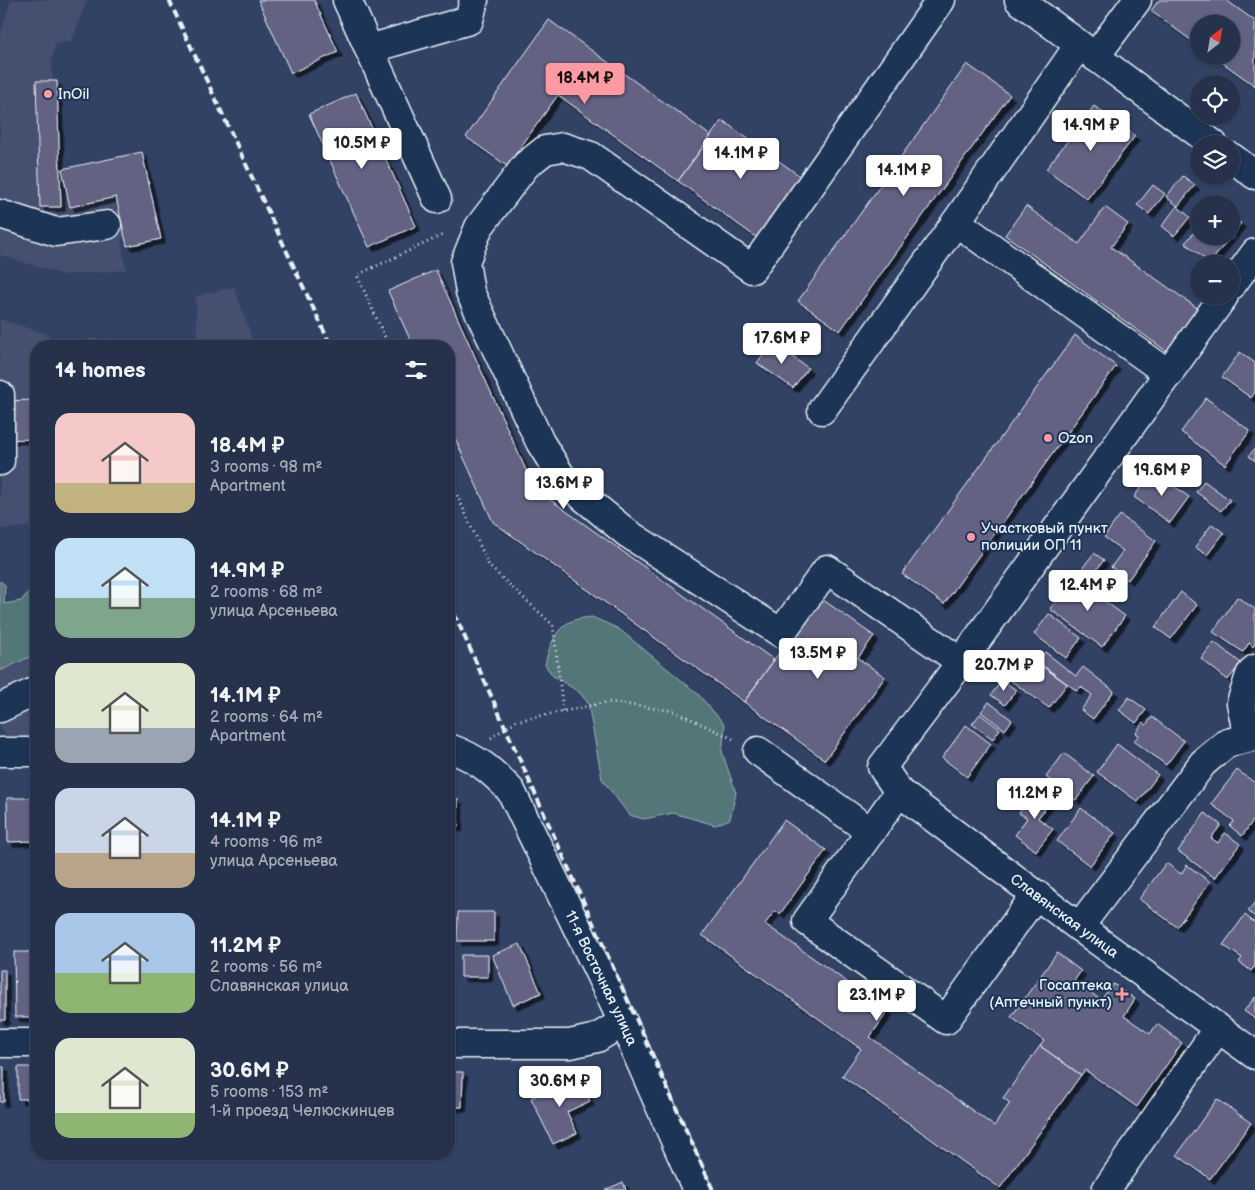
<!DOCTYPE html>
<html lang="en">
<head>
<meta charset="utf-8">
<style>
  :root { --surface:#26324b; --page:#2e3a52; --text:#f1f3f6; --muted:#a4aab5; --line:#424d63; --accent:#ff9aa2 }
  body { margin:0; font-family:"Balsamiq Sans",sans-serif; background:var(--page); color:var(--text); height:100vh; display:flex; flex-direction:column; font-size:19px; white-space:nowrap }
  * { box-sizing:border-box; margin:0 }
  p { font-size:16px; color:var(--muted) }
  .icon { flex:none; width:28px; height:28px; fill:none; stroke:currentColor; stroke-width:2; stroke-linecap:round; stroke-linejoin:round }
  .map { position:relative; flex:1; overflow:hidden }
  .sheet { position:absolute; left:30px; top:340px; width:425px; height:820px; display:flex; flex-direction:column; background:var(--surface); border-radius:20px; box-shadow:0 1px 4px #0004,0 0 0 1px var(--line) }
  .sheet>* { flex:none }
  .needle { width:32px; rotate:31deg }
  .buttons { position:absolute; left:1190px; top:15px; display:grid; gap:10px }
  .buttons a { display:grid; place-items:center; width:50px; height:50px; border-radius:50%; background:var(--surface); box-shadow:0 1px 4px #0004,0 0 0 1px var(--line); font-size:25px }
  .price { position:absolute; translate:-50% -42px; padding:0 11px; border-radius:5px; background:#fff; color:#222; font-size:16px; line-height:32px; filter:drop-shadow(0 1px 2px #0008) }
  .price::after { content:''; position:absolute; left:50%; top:30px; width:15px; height:11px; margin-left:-8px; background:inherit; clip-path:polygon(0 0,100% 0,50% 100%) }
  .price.selected { background:var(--accent); color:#111 }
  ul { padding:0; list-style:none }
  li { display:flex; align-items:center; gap:15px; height:125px; padding:0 25px }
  li span { display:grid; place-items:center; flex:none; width:140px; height:100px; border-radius:15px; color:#555 }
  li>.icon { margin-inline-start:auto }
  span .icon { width:60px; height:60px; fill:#fffc; stroke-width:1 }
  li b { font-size:21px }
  h2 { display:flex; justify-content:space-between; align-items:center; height:60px; padding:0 25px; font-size:21px }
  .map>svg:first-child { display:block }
</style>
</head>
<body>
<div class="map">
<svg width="1255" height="1190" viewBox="0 0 1255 1190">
  <defs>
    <filter id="shadow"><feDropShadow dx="4.5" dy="4.5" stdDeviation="0" flood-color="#0009"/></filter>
  </defs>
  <rect width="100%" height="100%" fill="#324264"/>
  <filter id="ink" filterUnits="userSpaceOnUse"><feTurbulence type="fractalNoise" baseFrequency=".02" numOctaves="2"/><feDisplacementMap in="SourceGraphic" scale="10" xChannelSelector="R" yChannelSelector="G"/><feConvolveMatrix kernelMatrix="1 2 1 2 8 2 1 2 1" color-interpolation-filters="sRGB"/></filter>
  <g filter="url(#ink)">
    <!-- built -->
    <path fill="#444f70" d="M11,0H87L72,41L55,44L52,61L56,174L68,175L138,158L156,233L121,239L126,270L64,275L0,255V35Z
      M234,287L255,346H198L195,296Z
      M0,319L44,333L60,343L63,346H36V526L0,529Z
      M36,656V741L12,742L0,727V671Z"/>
    <!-- green -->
    <path fill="#527678" stroke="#9db4b8" d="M0,581L5,585L4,604L21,601L36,583V654L0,671Z
      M592,617L619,629L698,694L725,725L722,752L736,793L730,819L715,825L673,813L644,819L629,815L602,779L588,703L579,692L553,676L545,665C548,651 553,634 565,625C572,619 583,618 592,617Z"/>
    <!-- building -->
    <path fill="#646283" stroke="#e8f1f8" filter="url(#shadow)" d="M258,0H314L338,52L291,73Z
      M1159,0H1226L1255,21V86L1213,56H1231V24H1199V46L1151,11Z
      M549,20L711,136L678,181L558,95L507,166L466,137Z
      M967,64L1010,95L840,331L798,301Z
      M36,81H57L61,207H40Z
      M356,93L416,226L369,247L309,114Z
      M1094,106L1135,136L1087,199L1046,169Z
      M722,120L804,179L760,240L678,181Z
      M142,152L161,239L127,246L116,197L70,207L62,169Z
      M1183,176L1195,185L1178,206L1166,197Z
      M1153,185L1165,194L1149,214L1137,205Z
      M1026,206L1079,244L1105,207L1128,224L1111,247L1200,310L1169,353L1005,235Z
      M1177,206L1190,217L1174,236L1162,226Z
      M1231,216L1241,223L1231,236Z
      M1199,227V236H1231L1210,263L1185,243Z
      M436,270L534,488L774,660L744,702L493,522L449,425V346H413L388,291Z
      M1075,335L1116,366L944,604L902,574Z
      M113,340V346H88V341Z
      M772,342L808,368L793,388L757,363Z
      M1240,352L1255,363V392L1251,398L1222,377Z
      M1206,398L1250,431L1225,465L1181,432Z
      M36,400V439L0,440V401Z
      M1255,448V461L1249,456Z
      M1153,471L1189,497L1170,523L1134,497Z
      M1204,481L1230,500L1221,511L1196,492Z
      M1120,515L1156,541L1128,580L1111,567L1123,551L1104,537Z
      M1212,524L1224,533L1207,555L1195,547Z
      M1094,553L1104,560L1095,572L1111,585L1104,595L1077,575Z
      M1073,578L1125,616L1102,647L1050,609Z
      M1181,592L1197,605L1171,639L1155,627Z
      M819,597L874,636L858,658L885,677L825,760L744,702Z
      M1237,597L1255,609V644L1253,647L1249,643L1243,652L1213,632Z
      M1049,614L1081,638L1066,658L1034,634Z
      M1214,642L1241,663L1228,680L1201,659Z
      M1021,651L1067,684L1049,708L1003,675Z
      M1045,652L1076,676L1083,667L1114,691L1093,719L1081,710L1092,695L1081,687L1077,691L1038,662Z
      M1002,680L1016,690L1005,705L991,695Z
      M1129,697L1146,710L1136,723L1119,710Z
      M989,702L1012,720L1005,730L981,712Z
      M980,714L1000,729L993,739L972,724Z
      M1152,717L1184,741L1166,765L1134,741L1139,735L1136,733L1143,722L1146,725Z
      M966,725L991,744L967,777L942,758Z
      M1117,744L1158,775L1138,802L1097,772Z
      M1064,753L1094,776L1076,800L1046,777Z
      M1237,770L1255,783V818L1242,836L1230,826L1234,821L1211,804Z
      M1038,787L1053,798L1038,818L1053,829L1036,851L1015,835L1027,818L1019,813Z
      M7,798H36V841L8,842Z
      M449,799H458V827H449Z
      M1081,808L1115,833L1090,866L1057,841Z
      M1205,813L1221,825L1211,838L1218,843L1225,833L1240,844L1215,878L1178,851Z
      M784,820L826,850L780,914L775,911L765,924L888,1011L870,1037L994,1126L1010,1103L1003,1098L1040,1046L1081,1075L1000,1188L842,1076L861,1049L702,935Z
      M1166,863L1181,874L1187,865L1210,882L1177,927L1139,899Z
      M1255,902V917L1248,911Z
      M458,912H494V941H457Z
      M1245,915L1255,923V968L1254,967L1251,971L1239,962L1242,958L1223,945Z
      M520,944L541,993L513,1005L492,955Z
      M14,952H36V1017H15Z
      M1057,953L1081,971L1074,981L1101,1000L1113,984L1135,999L1124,1016L1150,1034L1157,1024L1182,1043L1137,1107L1085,1070L1081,1075L1040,1046L1044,1041L1011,1017Z
      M461,955H488V977H461Z
      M0,970H5V1020H0Z
      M1255,997V1019L1244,1011Z
      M0,1067H4V1102H0Z
      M18,1067H36V1099H18Z
      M449,1072H463L462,1107H449Z
      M578,1076L590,1101L567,1112L577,1133L553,1144L531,1098Z
      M1217,1099L1251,1123L1210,1179L1177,1155Z
      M623,1182L626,1190H605Z"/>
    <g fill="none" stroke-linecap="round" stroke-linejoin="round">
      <defs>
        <g id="minor">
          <path d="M347,0L437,199"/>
          <path d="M941,0L752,269L591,156L563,147L545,150L526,165L479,227L465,262L470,292L540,442L561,476L582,496L627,533L781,633L827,569L961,662"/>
          <path d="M1019,0L1213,144"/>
          <path d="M369,49L469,20L474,0"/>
          <path d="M1095,57L1137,0"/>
          <path d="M1231,157L1255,175"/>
          <path d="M0,214L56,232L107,225"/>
          <path d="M956,222L1169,374"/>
          <path d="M1231,286L1255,253"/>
          <path id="s1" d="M1224,296L961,662L882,767L899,792L1079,927L1255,1055"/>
          <path d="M0,395V461"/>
          <path d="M822,410L956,222L1079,45"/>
          <path d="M0,708L36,691"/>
          <path id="s2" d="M449,748C477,758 491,770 511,791L623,1022L697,1190"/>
          <path d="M758,751L871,832"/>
          <path d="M0,752H36"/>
          <path d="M899,792L807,921L946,1020L1036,894"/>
          <path d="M1079,927L1203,763L1227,743L1248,738L1241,703L1250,675L1255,669"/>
          <path d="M0,1043H36"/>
          <path d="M449,1044H570L597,1038L623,1022"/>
          <path d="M1106,1190L1218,1028"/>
        </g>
      </defs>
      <!-- minor casing -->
      <use href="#minor" stroke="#e8f1f8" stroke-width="31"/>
      <!-- path -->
      <path stroke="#e8f1f8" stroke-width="3" stroke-dasharray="1 4" stroke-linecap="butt" d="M389,346L357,275L445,234
        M449,477L489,566L553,625L563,711
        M491,738L516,721L608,702L674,711L733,739"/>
      <!-- minor -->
      <use href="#minor" stroke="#1d3557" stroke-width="28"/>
      <!-- rail -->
      <path stroke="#e8f1f8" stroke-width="4" stroke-dasharray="8 4" stroke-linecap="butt" d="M169,0L331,346
        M449,602L713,1190"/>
    </g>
  </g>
  <!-- markers -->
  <g fill="#ff9aa2" stroke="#1d3557" stroke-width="2">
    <circle cx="48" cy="94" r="5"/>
    <circle cx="1048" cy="438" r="5"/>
    <circle cx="971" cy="537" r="5"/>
    <path d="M1119.5 986.5h5v5h5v5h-5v5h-5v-5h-5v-5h5z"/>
  </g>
  <g text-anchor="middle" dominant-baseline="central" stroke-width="4" stroke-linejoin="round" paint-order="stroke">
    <!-- poi labels -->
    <g font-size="15" fill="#e8f1f8" stroke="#1d3557" text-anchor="start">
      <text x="58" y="94">InOil</text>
      <text x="1058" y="438">Ozon</text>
      <text x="981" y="528">Участковый пункт<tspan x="981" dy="17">полиции ОП 11</tspan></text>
      <text x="1112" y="985" text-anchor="end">Госаптека<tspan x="1112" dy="17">(Аптечный пункт)</tspan></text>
    </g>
    <!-- street labels -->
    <g font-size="15" fill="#e8f1f8" stroke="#1d3557">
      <text stroke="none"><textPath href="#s1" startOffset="819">Славянская улица</textPath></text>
      <text stroke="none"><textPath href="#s2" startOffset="284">11-я Восточная улица</textPath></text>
    </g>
  </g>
</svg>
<div class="buttons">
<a><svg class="needle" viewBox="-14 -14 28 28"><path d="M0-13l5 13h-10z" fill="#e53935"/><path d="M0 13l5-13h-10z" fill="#a4aab5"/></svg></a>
<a><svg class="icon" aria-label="locate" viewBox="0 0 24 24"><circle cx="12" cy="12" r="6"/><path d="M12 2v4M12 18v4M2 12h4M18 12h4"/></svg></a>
<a><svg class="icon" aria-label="layers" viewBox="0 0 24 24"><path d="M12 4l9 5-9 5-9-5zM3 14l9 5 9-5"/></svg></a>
<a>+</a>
<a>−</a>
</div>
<b class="price selected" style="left:585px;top:105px">18.4M ₽</b>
<b class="price" style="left:1091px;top:152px">14.9M ₽</b>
<b class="price" style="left:362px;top:170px">10.5M ₽</b>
<b class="price" style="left:741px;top:180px">14.1M ₽</b>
<b class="price" style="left:904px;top:197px">14.1M ₽</b>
<b class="price" style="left:782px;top:365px">17.6M ₽</b>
<b class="price" style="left:1162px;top:497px">19.6M ₽</b>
<b class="price" style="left:564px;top:510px">13.6M ₽</b>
<b class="price" style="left:1088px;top:612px">12.4M ₽</b>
<b class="price" style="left:818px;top:680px">13.5M ₽</b>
<b class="price" style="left:1004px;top:692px">20.7M ₽</b>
<b class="price" style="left:1035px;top:820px">11.2M ₽</b>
<b class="price" style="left:877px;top:1022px">23.1M ₽</b>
<b class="price" style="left:560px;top:1108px">30.6M ₽</b>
<section class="sheet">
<h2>14 homes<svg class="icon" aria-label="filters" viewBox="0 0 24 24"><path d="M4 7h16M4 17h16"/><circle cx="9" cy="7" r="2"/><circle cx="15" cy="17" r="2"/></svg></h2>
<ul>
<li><span style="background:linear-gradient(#f6c9c9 70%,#c2b280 0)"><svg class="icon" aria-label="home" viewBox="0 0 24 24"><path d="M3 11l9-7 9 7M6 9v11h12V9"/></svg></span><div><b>18.4M ₽</b><p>3 rooms · 98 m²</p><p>Apartment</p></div></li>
<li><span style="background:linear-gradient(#bfe0f5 60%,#7fa58c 0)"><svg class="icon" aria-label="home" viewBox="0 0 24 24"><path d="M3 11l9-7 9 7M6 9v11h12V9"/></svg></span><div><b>14.9M ₽</b><p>2 rooms · 68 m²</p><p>улица Арсеньева</p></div></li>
<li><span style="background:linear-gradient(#dfe7d0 65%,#9aa5b1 0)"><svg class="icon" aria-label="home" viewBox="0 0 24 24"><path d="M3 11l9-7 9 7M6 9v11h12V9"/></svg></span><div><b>14.1M ₽</b><p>2 rooms · 64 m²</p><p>Apartment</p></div></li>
<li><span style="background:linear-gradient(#c9d6e8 65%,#b9a48a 0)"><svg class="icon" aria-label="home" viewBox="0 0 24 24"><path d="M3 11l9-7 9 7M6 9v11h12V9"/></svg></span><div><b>14.1M ₽</b><p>4 rooms · 96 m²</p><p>улица Арсеньева</p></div></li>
<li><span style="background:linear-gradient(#a9c7e8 60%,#8fb573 0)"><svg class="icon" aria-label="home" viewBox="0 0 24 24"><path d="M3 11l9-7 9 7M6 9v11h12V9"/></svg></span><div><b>11.2M ₽</b><p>2 rooms · 56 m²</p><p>Славянская улица</p></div></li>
<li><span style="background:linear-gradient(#dfe7d0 75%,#8fb573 0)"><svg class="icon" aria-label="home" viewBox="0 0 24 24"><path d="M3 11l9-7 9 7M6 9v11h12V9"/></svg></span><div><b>30.6M ₽</b><p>5 rooms · 153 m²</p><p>1-й проезд Челюскинцев</p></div></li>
</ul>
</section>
</div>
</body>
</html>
